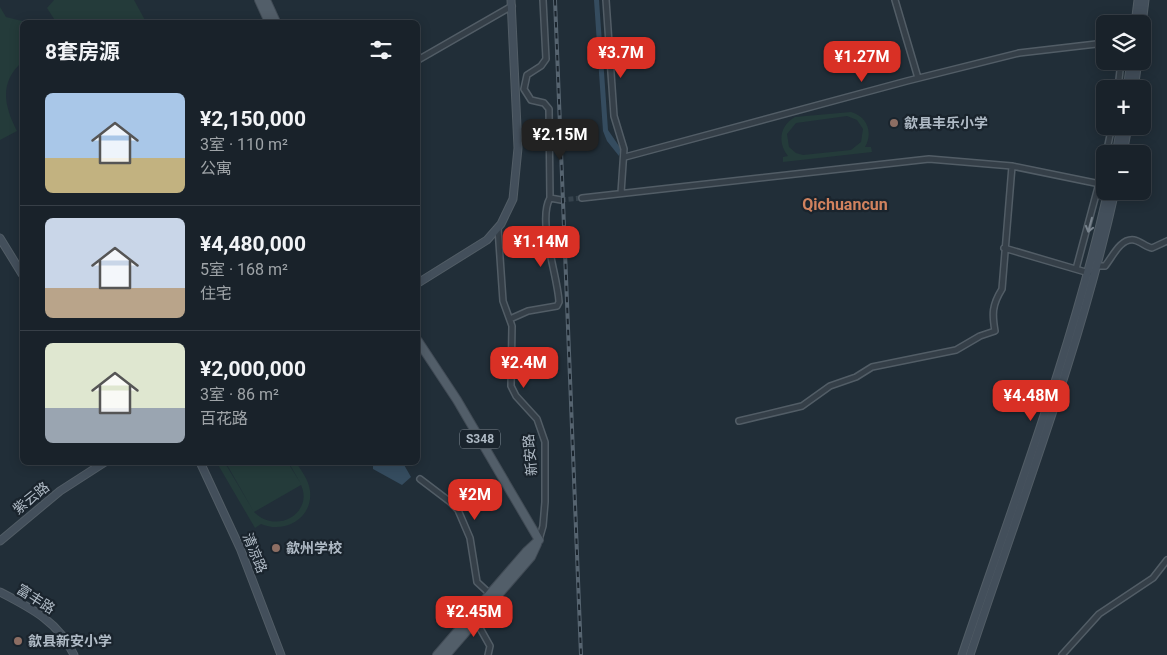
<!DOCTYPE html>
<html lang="zh">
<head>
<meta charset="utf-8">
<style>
  :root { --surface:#19222a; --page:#222a32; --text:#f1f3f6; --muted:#9fa4a8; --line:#373f47; --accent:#d93025 }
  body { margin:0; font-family:Roboto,"Noto Sans SC",sans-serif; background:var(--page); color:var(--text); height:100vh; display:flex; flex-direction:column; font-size:19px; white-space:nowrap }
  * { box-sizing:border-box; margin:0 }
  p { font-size:16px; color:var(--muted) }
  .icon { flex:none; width:28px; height:28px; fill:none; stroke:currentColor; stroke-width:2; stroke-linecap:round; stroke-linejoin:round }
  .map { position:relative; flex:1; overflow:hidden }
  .details { position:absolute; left:20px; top:20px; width:400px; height:445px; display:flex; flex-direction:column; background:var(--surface); border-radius:8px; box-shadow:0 2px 12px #0003,0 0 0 1px var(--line) }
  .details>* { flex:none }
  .tools { position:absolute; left:1096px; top:15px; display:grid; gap:10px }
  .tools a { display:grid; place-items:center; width:55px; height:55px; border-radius:8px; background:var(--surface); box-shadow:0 2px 12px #0003,0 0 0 1px var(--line); font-size:25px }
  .price { position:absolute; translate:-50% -42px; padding:0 11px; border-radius:10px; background:var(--accent); color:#fff; font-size:16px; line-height:32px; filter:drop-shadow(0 1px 2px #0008) }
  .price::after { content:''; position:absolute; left:50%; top:30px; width:15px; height:11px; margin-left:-8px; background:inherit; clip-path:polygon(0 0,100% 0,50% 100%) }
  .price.selected { background:#222; color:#fff }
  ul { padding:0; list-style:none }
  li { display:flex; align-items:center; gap:15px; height:125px; padding:0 25px }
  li+li { border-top:1px solid var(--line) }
  li span { display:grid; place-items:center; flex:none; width:140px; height:100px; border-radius:8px; color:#555 }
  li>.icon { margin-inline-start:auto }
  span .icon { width:60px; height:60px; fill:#fffc; stroke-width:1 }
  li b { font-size:21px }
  h2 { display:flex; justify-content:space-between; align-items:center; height:60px; padding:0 25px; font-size:21px }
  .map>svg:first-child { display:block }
</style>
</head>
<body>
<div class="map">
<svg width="1167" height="655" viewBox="0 0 1167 655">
  <rect width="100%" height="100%" fill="#212e38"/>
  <!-- green -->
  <path fill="#243b3a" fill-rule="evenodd" d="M54,0H134L146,22H56L47,8Z
    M0,7L6,17L26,22H22V62C0,82 3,104 17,131L0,140Z
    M851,112C868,117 873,133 865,147H871L872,152L783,162V157L788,156C777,143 780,125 795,117ZM847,116L857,120L863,129L861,142L851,150L803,155L796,153L789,147L787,134L796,123Z
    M217,463H225L254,512L226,463H288L301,484L289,463H296C302,471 309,481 310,491C313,519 284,534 261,524L255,528ZM301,485C314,513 276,535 254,512Z"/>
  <!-- water -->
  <path fill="#354c5f" d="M594,0H599L608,130L621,149L619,156L607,141L603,131Z
    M376,462L403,463L411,477L402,485L373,469V465Z"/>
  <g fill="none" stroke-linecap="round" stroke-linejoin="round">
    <!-- street-tunnel -->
    <path stroke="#36434d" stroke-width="5" stroke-dasharray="5 2.5" stroke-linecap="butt" d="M561,200L582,198"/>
    <defs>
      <path id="street" d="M606,0L614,116L624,149L621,193
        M895,0L918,78
        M418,60L512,6
        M1118,89L1121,61
        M1106,154L1112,126
        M625,157L907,81L1019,53L1105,43
        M550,198L561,200
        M582,198L929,159L1012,166L1100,184
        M498,228L503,301L512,326L511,386L516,396L537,419L545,442V502L543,526L539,540
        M1004,248L1089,273
        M1098,266H1105C1112,258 1120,238 1134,240C1140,241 1146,247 1152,248L1167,241
        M1076,269L1105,161
        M510,319L528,311L557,306L559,302C558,276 537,221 550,198L549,109L544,103L531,100L524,89L527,75L541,66L546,59L543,0
        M739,421L802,406L830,386L856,377L872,367L956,350L980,336L995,331C992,314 992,305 1002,289L1012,166
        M420,479L449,501L458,510L470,538L477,582L490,594
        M476,621L490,646L488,655
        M1062,655L1099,614L1153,578L1167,560"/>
      <path id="secondary" d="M1135,24L1138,0
        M1142,24L1145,0
        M1127,89L1131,61
        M1134,89L1138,61
        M1116,154L1121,126
        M1123,154L1128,126
        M0,238L22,274
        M418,283L487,240L501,224L513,199L518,148L511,0
        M200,462L240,548L281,655
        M0,541L60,491L105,462
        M0,592C31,608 59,622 74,655
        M962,655C1014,501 1072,350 1108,191
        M970,655C1021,501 1080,350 1115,191"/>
      <path id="primary" d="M259,0L269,22
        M266,0L276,22
        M418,341L457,400L539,540
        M437,655L526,552L539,540
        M446,655L531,557L537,544"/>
    </defs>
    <!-- street casing -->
    <use href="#street" stroke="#525d66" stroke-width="8"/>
    <!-- secondary casing -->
    <use href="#secondary" stroke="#525d66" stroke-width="9"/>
    <!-- primary casing -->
    <use href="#primary" stroke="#414b55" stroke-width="10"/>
    <!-- street -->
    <use href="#street" stroke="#353f48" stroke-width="5"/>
    <!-- secondary -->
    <use href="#secondary" stroke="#434f5b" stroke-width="7"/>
    <!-- primary -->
    <use href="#primary" stroke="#525e69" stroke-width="8"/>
    <defs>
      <path id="rail" d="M555,0L581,655"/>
    </defs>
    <!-- rail casing -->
    <use href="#rail" stroke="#566470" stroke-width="4"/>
    <!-- rail -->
    <use href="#rail" stroke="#1a242d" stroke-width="2" stroke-dasharray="5.5" stroke-linecap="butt"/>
  </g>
  <!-- one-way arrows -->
  <defs><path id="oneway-shaft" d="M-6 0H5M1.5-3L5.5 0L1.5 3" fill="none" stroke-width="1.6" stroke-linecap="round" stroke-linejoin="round" transform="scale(1.25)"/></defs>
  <use stroke="#78838d" href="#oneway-shaft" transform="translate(1090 225) rotate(105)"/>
  <!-- markers -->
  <g fill="#8d6e63" stroke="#1a242d" stroke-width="2">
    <circle cx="894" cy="123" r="5"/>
    <circle cx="276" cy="548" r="5"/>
    <circle cx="18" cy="641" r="5"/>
  </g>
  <g text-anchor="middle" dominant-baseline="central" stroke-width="4.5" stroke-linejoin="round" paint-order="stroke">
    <!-- shield labels -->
    <rect fill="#1a242d" stroke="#828d97" stroke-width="1" x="460" y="429.5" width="40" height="19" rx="4"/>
    <g font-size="12" font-weight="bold" fill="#afbac5">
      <text x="480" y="439">S348</text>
    </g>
    <!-- poi labels -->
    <g font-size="14" font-weight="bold" fill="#afbac5" stroke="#1a242d" text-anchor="start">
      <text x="904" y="123">歙县丰乐小学</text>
      <text x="286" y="548">歙州学校</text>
      <text x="28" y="641">歙县新安小学</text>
    </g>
    <!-- street labels -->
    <g font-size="14" fill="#afbac5" stroke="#1a242d">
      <text transform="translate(530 455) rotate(-95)">新安路</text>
      <text transform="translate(31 498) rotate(-39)">紫云路</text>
      <text transform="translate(255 553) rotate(68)">清凉路</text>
      <text transform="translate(36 599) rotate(32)">富丰路</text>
    </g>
    <!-- quarter labels -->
    <g font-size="16" font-weight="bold" fill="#d1825e" stroke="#1a242d">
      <text x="845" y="204">Qichuancun</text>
    </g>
  </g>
</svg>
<div class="tools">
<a><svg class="icon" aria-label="layers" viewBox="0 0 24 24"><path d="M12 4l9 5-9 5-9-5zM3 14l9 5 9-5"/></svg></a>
<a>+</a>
<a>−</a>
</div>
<b class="price" style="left:621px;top:79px">¥3.7M</b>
<b class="price" style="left:862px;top:83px">¥1.27M</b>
<b class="price selected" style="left:560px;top:161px">¥2.15M</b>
<b class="price" style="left:541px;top:268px">¥1.14M</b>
<b class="price" style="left:524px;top:389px">¥2.4M</b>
<b class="price" style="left:1031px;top:422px">¥4.48M</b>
<b class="price" style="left:475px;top:521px">¥2M</b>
<b class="price" style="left:474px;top:638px">¥2.45M</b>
<section class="details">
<h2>8套房源<svg class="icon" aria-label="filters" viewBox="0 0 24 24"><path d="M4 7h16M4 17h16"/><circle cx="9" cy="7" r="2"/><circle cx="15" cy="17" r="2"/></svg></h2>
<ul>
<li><span style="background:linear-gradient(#a9c7e8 65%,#c2b280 0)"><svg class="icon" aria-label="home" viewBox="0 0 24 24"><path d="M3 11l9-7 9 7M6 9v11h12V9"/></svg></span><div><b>¥2,150,000</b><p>3室 · 110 m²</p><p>公寓</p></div></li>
<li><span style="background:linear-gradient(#c9d6e8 70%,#b9a48a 0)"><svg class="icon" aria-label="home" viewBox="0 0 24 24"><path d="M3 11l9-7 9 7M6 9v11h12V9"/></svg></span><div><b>¥4,480,000</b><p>5室 · 168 m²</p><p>住宅</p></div></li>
<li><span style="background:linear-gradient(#dfe7d0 65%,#9aa5b1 0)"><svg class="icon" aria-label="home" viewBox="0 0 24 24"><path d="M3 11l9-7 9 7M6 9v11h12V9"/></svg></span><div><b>¥2,000,000</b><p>3室 · 86 m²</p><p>百花路</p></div></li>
</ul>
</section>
</div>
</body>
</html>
